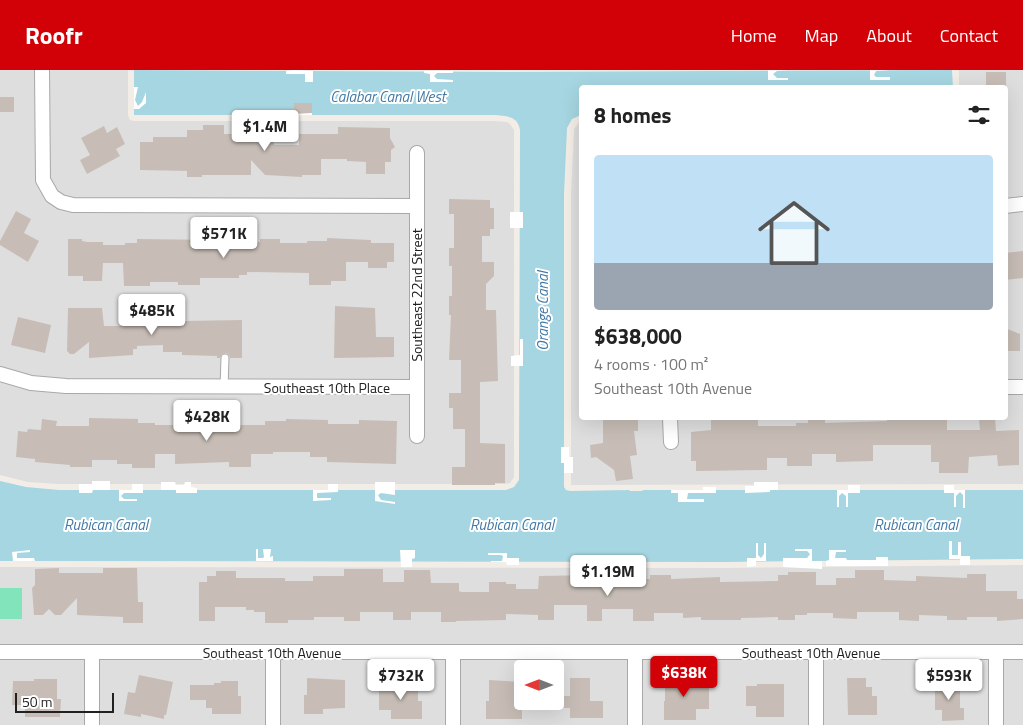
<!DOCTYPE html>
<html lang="en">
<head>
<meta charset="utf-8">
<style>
  :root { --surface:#fff; --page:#f6f6f6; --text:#222; --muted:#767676; --accent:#d20007 }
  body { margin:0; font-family:"Titillium Web",sans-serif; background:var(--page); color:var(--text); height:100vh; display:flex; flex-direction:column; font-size:19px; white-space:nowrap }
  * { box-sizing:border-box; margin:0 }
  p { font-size:16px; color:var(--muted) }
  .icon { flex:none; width:28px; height:28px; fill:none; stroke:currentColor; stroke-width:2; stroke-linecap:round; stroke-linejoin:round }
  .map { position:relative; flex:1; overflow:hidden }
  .drawer { position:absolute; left:579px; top:15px; width:429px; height:335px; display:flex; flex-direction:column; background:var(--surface); border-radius:5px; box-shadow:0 5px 20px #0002 }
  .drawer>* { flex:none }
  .needle { width:32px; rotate:270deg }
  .buttons { position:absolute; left:514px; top:590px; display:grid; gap:10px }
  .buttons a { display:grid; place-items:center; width:50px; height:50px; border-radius:5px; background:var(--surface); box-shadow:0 5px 20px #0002; font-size:25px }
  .scale { position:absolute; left:15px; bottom:12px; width:99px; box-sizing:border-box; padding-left:5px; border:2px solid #212121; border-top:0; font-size:14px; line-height:18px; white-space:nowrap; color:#212121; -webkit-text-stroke:4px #fff; paint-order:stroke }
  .price { position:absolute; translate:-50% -42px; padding:0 11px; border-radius:5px; background:#fff; color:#222; font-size:16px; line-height:32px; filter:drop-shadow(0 1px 2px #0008) }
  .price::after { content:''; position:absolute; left:50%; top:30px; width:15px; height:11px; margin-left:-8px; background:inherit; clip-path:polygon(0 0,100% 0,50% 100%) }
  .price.active { background:var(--accent); color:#fff }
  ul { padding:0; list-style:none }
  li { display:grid; align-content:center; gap:10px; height:265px; padding:0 15px }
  li span { display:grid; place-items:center; height:155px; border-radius:5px; color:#555 }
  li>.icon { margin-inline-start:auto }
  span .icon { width:90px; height:90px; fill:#fffc; stroke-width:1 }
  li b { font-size:21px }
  h2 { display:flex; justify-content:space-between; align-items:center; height:60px; padding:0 15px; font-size:21px }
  header { display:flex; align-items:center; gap:30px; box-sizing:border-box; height:70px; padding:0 25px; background:var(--accent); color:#fff }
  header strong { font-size:24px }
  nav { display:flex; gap:28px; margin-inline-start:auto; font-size:18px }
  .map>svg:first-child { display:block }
</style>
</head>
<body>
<header>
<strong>Roofr</strong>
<nav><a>Home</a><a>Map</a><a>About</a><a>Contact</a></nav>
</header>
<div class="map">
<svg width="1023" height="655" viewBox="0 0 1023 655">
  <rect width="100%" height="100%" fill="#f2eee7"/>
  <!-- residential -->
  <path fill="#dfdede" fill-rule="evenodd" d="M0,0H128V45L130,50L134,51H494L507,52L510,54L514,60V407L510,413L505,414H59L28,412L0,405Z
    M959,0H1023V414L571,415V125L574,59L580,51H581V348H1005V18L959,17Z
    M1023,495V655H0V497L724,498ZM522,599H555V631H522Z"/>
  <!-- pitch -->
  <path fill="#82e4bb" d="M0,518H22V549H0Z"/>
  <!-- water -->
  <path fill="#a6d6e1" d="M134,0L509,2L952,0L953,18H581V45L572,49L567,58L564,125V417L566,420L570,421L629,420L630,421H642L643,420H1023V489L724,492L0,491V411L26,417L59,420H506L514,417L519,410L520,60C518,46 506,46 494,45H134Z"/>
  <!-- pier -->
  <path fill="#fff" d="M294,0L313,1V12H305V4H286V1Z
    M768,0H788L777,1L773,4L777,8H788V10H768Z
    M870,0H890L876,1L874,5L876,7H890V10H870Z
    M424,1H453V3H437L434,6L437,9L453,10V12H430V4L424,3Z
    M134,17H138L135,30L138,36L142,32L146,22V33L139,39H134Z
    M239,42H312V45H297L296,50H283V45H252V51H239Z
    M510,142H523V172V158H510Z
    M520,269H523V296H511V286L520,285Z
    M561,377H569V387H573V403H564V393H561Z
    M92,411H110V420H93L92,423H79V414H92Z
    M161,412H175L176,415H184L185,412H191V417L197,418V423H176V420H161Z
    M375,412H395V425L381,423L378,425L381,430L395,432V434L375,431Z
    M754,412H778V420H770V422L745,423V416H754Z
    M132,414H143V423H124L121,426L124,429H137V431H119V420H132Z
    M328,414H338V422L317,423V428H331V430L313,431V420H328Z
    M848,415H860V423H848V437H846V426L842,423L839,426V437H837V420H848Z
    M944,415H954V420H965V438H963V425L960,422L956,426V437H954V423H944Z
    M703,417H716V423H688L687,429H704V432H678V423H671V420H703Z
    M949,471H952V485H958V472H961V486H970V495H960V489H949Z
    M756,473H758V485L761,488L764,484V473H766V491H756V496L747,497V488H756Z
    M256,479H258V488H263L264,487L263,479H271L270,487L273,486V491H256Z
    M795,479H812V491H822V499L783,497V488H807L810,484L807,481H795Z
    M30,480V482L17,483V488H34L35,491H13L12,482Z
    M400,480H415V488L412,489V497H401Z
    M829,480H846V482H836L835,488H846L847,490H876V487H888V496H826V491L829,490Z
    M488,483H507V488H519V495H507L506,492H491V491H502L503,486L501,485H488Z"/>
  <!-- building -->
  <path fill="#c7bdb6" d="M986,2H1006V18H986Z
    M0,27H14V42H0Z
    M294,33H312V43L294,44Z
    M203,55H224V64H246V56L273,57L274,75H299V64H338V57L390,58V68L395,77L391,80V92H385V104H366V92L347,91V89H321V105H302V107L265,105L251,90V105H202V107H187V101L140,100V72H153V67H187V60H203Z
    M104,56L107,63L117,57L125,74L116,79L120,86L87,104L80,90L90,85L81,68Z
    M449,129L490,130V138H494V159H490V166H482V192H494V206L486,214V240H496L498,311L480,312V373L505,374V413H495V415H452V397H465V359H453V338H449V323H461V290H449L451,245H449V226H452V196H449V178H454V144H449Z
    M16,141L31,149L24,163L39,171L28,192L0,175V171Z
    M219,168H235V172H260V169H280V173H307V171H327V168L371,170V173H394V192H387V198H368V192H346V211H331V215H309V203L247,202V205H239V208H200V215H178V212H150V216H124L123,193H103L102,211H83V206H68V169H82V171L87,172H103V175H125V173H137V169L219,170Z
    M1023,181V208L1005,210V183Z
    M335,236L375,238L376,267H394V287L334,288Z
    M68,238H102L104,256H128V249H143V256H184V251L242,250V288H230L229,285L226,283L222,284L220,288H217V286L182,285V282H163V275L137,276V279H133V285L89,288V272L74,284H70L67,281Z
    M18,247L51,255L45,283L11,275Z
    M1005,258L1020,264V281H1005Z
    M89,348L138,349V353H155V355H184V348H233V355H265V351H286V349L328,350V354H359V350L397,351L396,394L327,392V387H310V382H273V384H251V397H229V392L175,394V384H155V398H132V394H117V390H92V397H70V395L35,392V389L16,387L18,361L27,362L28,359L41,360L42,349L57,351L56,356H89Z
    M603,348H638V361H634L637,385L630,386L633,409L616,411L614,400L596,387L591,388L590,375L603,373Z
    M711,348H758V356H796V353H808V348H825V353L887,351V348H947V360H980L979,349L995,348L996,361L1019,360V395L998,396L997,385L969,387L968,403H939V392H931V375H873V391L836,392V384H812V396H787V388H767V400L696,401V391H691V362L711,360Z
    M59,498V503H103V498H137L138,532H143V553H123V547L77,545V528L61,545H55L49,539L43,545H34L32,518L35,515V499Z
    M344,499H383V512H404V500H430L431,513H459V521L461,522H489V512H506V514H516V519H538L539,506L593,505V500H617V509H650V505H671V509L720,507V512L778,511V505H788V502H816V515H836V508H855V500H884V510L916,511V506L967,508V504H986V521H1017V529H1023V549L997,551V547H967V550H947V546L919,545V551L899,550V542H857V549L833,548V543H807V545H795V550H778V547L741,548V550H701V547L683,548V543H654V551H633V539H602V551H587V535H554V550H538V545L506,544V550L456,551V552H441V542H411V550H393V542H360V551H344V547H314V550H288V553H265V542H254V540H246V537H215V551H199V512H207V506H216V501H236V508H285V511H313V506H344Z
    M139,605L173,612L166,645H164V649L141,644V647L124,644L128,622L135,623Z
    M667,605H695L696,618H709V639H696V650H664V631H665V614L667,612Z
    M307,608L345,610V638L323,639V644H304V625H307Z
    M570,608H590V631H603V648H570V638H564V626H570Z
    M847,608H866V617H872V626H877V645H848Z
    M34,609H57V629H61L60,647H25V635H12L13,611H34Z
    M489,610L522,612V649H486V631H489Z
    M221,611H238V626H241V644H212V638H206V630H190V615H214V613H221Z
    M935,612H960V638H964V650L942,651V640H935Z
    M399,614H418V631H422V649H391V640H379V615H399Z
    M757,614H784V647H756V636H746V616H757Z"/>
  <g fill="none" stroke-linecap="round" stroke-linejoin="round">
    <defs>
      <path id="lane" d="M224,317L225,288"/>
      <path id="street" d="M42,0L43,110L52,126L61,132L73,135L416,136
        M417,83V366
        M1005,136L1023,134
        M0,304L31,313L66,316L416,317
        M1005,317H1023
        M670,348L671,372
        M0,582H1023
        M92,582V655
        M273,582V655
        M453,582V655
        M635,582V655
        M996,582V655
        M816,655V582"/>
    </defs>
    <!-- lane casing -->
    <use href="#lane" stroke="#a8a8a8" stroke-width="9"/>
    <!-- street casing -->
    <use href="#street" stroke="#a8a8a8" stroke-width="16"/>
    <!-- lane -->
    <use href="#lane" stroke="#fff" stroke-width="7"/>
    <!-- street -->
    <use href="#street" stroke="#fff" stroke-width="14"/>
  </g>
  <g text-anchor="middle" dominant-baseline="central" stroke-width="4" stroke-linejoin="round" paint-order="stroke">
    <!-- street labels -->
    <g font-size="14" fill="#212121" stroke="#fff">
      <text transform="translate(416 225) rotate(-90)">Southeast 22nd Street</text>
      <text x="327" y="317">Southeast 10th Place</text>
      <text x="272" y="582">Southeast 10th Avenue</text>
      <text x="811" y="582">Southeast 10th Avenue</text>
    </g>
    <!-- water labels -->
    <g font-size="15" font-style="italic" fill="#4278a6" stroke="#fff">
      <text x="388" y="26">Calabar Canal West</text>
      <text transform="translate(542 241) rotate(-90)">Orange Canal</text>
      <text x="106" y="454">Rubican Canal</text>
      <text x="512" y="454">Rubican Canal</text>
      <text x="916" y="454">Rubican Canal</text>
    </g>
  </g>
</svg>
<div class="buttons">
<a><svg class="needle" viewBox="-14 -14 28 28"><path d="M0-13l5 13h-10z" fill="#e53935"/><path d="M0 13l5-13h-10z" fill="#767676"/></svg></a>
</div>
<div class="scale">50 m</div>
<b class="price" style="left:265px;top:82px">$1.4M</b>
<b class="price" style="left:224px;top:189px">$571K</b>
<b class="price" style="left:152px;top:266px">$485K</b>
<b class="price" style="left:207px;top:372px">$428K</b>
<b class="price" style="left:608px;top:527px">$1.19M</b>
<b class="price active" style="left:684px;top:628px">$638K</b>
<b class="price" style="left:401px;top:631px">$732K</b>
<b class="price" style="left:949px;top:631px">$593K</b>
<section class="drawer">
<h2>8 homes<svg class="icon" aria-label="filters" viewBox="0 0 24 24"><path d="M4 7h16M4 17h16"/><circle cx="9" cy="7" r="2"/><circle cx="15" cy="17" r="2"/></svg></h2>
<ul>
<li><span style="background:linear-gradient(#bfe0f5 70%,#9aa5b1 0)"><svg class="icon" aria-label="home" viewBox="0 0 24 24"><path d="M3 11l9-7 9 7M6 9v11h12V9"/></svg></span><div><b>$638,000</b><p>4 rooms · 100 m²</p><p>Southeast 10th Avenue</p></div></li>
</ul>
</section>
</div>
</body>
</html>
